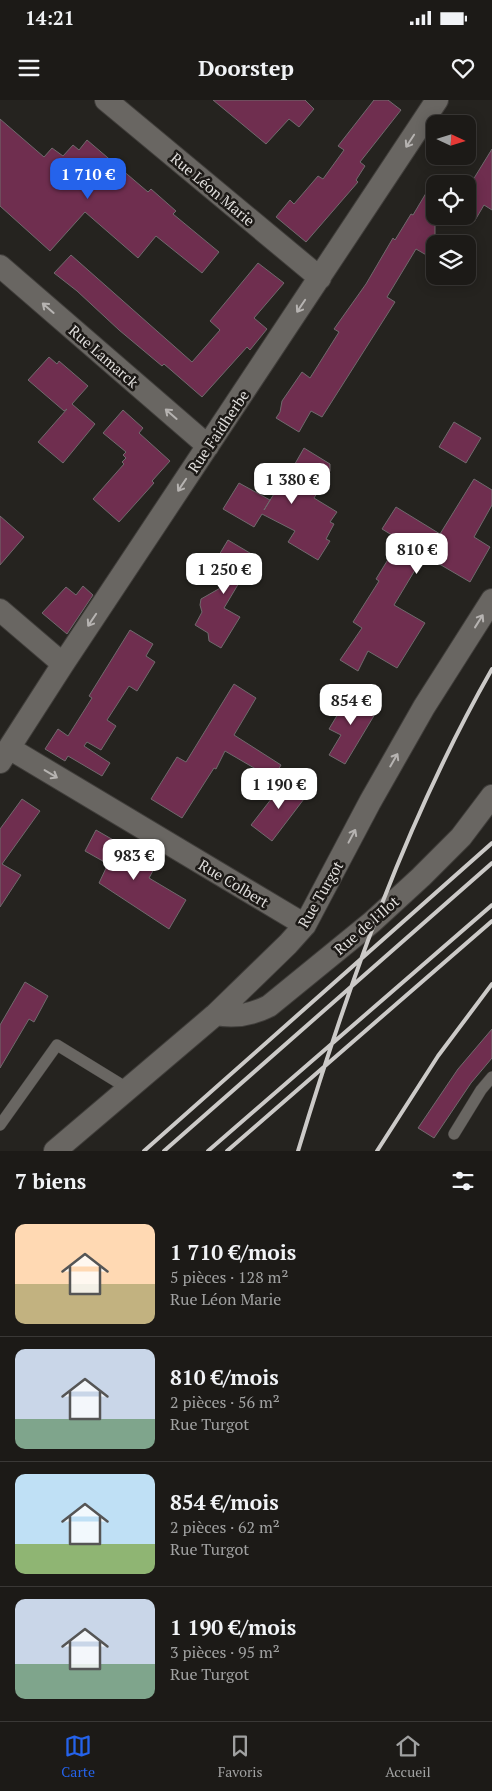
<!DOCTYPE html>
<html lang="fr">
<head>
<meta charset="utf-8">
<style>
  :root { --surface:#1c1a17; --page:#292724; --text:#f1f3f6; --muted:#a0a1a1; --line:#3a3836; --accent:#2563eb }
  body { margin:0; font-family:"PT Serif",serif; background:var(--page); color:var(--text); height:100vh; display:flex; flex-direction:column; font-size:19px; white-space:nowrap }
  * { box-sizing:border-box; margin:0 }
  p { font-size:16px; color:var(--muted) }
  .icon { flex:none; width:28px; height:28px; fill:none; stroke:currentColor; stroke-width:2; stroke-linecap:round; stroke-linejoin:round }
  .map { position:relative; height:1051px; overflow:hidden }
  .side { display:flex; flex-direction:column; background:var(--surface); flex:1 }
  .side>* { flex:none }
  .needle { width:32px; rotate:94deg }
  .controls { position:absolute; left:426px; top:15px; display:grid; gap:10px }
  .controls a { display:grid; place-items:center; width:50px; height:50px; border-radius:10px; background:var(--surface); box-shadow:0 2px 12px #0003,0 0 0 1px var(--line); font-size:25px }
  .price { position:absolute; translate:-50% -42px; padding:0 11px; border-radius:10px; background:#fff; color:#222; font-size:16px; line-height:32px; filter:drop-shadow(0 1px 2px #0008) }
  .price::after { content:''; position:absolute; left:50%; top:30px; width:15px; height:11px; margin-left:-8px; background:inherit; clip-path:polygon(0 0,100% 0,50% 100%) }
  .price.current { background:var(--accent); color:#fff }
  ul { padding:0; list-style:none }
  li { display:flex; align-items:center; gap:15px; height:125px; padding:0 15px }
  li+li { border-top:1px solid var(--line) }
  li span { display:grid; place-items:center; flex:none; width:140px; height:100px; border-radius:10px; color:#555 }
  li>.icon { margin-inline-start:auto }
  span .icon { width:60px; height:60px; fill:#fffc; stroke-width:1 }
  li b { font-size:21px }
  h2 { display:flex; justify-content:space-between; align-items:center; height:60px; padding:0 15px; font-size:21px }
  .status { display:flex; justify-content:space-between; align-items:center; height:35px; padding:0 25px; background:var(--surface); direction:ltr }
  .status svg { height:14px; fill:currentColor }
  header { display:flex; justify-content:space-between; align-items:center; height:65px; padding:0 15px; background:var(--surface); font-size:22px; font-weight:600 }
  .menu { display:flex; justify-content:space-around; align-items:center; height:70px; border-top:1px solid var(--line); background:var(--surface); font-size:14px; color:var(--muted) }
  .menu a { display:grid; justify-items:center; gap:2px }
  .menu .current { color:var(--accent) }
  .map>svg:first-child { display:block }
</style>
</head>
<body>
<div class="status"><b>14:21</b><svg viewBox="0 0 49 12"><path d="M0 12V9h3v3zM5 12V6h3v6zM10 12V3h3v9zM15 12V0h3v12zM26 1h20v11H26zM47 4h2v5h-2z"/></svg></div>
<header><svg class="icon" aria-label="menu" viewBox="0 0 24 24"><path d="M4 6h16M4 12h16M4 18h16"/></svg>Doorstep<svg class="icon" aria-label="heart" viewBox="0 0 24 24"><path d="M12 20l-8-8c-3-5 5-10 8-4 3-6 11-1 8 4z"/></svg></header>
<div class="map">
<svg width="492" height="1051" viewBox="0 0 492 1051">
  <rect width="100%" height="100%" fill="#25231f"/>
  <!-- building -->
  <path fill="#6f2e4f" stroke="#706a6d" d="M213,0H305L314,9L299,27L289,19L266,44Z
    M374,0H388L401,10L360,62L365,66L356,80L358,82L306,142L276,117L290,100L294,104L318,76L323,79L344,50L338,46Z
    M0,19L44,57L52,48L63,56L73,45L79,50L87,40L148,92L151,89L176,111L173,114L219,152L202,173L156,136L138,158L85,112L50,151L0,106Z
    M492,49V110L484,105L474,122L464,116H468V88Z
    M435,78V116H455L449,125L435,117V160L416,149L387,197L395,202L322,317L311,311L299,332L276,318L280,312L282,301L302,272L310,278L339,232L334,229L366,184L393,138L395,140L411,114L413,115Z
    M71,155L192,262L220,230L210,221L258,163L284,183L254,218L267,229L250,250L247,247L202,297L164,264L162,266L119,230L77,191L54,173Z
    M49,257L57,264L59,261L88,286L72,304L95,324L63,363L38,342L67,309L64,311L28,280Z
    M123,310L143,328L139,333L170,361L152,381L154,383L119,422L93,399L124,364L122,362L126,358L123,355L126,352L103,333Z
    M454,322L481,338L466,363L439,347Z
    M304,348L330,364V371L314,398L337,412L330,422L334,424L326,439L330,441L318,460L288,442L295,431L262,414L254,427L223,409L239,383L270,400L264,410L290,368L292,369Z
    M474,379L492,390V405L474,437L490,447L470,482L424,455L394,505L425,523L397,568L368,551L358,571L340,560L362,528L353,522L379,481L376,479L400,440L382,429L396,407L440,434Z
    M0,416L24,437L0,465Z
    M228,440L255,456L224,508L240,517L221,548L209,541L208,533L195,525L202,512L200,505L201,499L236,479L213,465Z
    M83,486L93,495L67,534L42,513L66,487L76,495Z
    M130,530L153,544L146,556L155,562L137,591L129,586L107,620L116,626L101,650L87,642L84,646L110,663L102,676L68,656L65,661L45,649L58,629L68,636L92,598L89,596Z
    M234,584L256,598L234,635L281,665L273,679L225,651L216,669L214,668L182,718L151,699L177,657L186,662Z
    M351,592L378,609L345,664L329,655L341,635L329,629Z
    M286,680L307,695L272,741L251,725Z
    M22,699L40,711L2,764L21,775L0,807V729Z
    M96,730L122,745L121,747L155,767L149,778L186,800L169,829L99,783L108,764L85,751Z
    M25,882L48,896L34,922L29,919L0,968V925Z
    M492,929V958L471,983L434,1038L418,1028L458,969Z"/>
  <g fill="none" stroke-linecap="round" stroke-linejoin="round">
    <defs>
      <path id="service" d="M0,1025L57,945L127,988
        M454,1034L481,990L492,977"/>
      <path id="minor" d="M106,0L320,178
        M0,166L208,346
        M0,510L63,564
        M9,648L305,825
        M0,662L63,564L437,0
        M216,914C235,918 251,915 269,906L372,822L421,777L461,737L492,696
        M55,1051L216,914L288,844L305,825L370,702L424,607L492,500"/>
    </defs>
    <!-- service casing -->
    <use href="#service" stroke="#403e3b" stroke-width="12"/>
    <!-- minor casing -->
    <use href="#minor" stroke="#403e3b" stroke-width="24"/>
    <!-- service -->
    <use href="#service" stroke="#696662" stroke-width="11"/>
    <!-- minor -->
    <use href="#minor" stroke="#696662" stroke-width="22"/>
    <!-- rail -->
    <path stroke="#cccac8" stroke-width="4" d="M144,1051L492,743
      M164,1051L492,763
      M208,1051L492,805
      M227,1051L492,821
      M298,1051C348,886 406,720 492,569
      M377,1051L438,956L492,884"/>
  </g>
  <!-- one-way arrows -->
  <defs><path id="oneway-shaft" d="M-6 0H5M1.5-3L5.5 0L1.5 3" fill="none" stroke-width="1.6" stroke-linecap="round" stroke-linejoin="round" transform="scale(1.25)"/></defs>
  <g stroke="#b6b3b1">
    <use href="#oneway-shaft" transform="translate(410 41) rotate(123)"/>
    <use href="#oneway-shaft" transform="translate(301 206) rotate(124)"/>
    <use href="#oneway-shaft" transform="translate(48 208) rotate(-139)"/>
    <use href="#oneway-shaft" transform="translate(171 314) rotate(-139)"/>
    <use href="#oneway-shaft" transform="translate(182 385) rotate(124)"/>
    <use href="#oneway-shaft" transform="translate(92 520) rotate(124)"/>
    <use href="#oneway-shaft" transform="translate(479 521) rotate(-58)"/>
    <use href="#oneway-shaft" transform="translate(394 660) rotate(-60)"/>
    <use href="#oneway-shaft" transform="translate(51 674) rotate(31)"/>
    <use href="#oneway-shaft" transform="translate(352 736) rotate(-62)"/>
  </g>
  <g text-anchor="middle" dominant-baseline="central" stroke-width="5" stroke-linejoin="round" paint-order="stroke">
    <!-- street labels -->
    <g font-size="15" fill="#dfdddb" stroke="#1c1916">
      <text transform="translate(213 89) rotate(40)">Rue Léon Marie</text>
      <text transform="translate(104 256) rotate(41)">Rue Lamarck</text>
      <text transform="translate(218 331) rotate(-56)">Rue Faidherbe</text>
      <text transform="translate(234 783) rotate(31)">Rue Colbert</text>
      <text transform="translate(320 794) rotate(-60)">Rue Turgot</text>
      <text transform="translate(366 825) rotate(-41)">Rue de l'Ilot</text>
    </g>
  </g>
</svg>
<div class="controls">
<a><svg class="needle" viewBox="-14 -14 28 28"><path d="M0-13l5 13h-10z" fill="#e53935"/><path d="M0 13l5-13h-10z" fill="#a0a1a1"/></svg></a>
<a><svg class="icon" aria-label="locate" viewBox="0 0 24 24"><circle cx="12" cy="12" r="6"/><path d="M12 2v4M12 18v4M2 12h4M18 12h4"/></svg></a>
<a><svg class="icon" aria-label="layers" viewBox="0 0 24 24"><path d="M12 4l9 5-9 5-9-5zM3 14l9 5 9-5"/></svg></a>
</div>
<b class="price current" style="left:88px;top:100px">1 710 €</b>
<b class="price" style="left:292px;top:405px">1 380 €</b>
<b class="price" style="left:417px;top:475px">810 €</b>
<b class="price" style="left:224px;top:495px">1 250 €</b>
<b class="price" style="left:351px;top:626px">854 €</b>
<b class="price" style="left:279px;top:710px">1 190 €</b>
<b class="price" style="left:134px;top:781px">983 €</b>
</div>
<section class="side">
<h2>7 biens<svg class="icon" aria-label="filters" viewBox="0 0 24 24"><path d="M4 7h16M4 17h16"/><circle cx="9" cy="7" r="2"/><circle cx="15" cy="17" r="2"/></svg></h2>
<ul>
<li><span style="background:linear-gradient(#ffd9b3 60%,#c2b280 0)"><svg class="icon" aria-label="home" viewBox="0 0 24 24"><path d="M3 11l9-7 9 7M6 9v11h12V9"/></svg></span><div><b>1 710 €/mois</b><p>5 pièces · 128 m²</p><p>Rue Léon Marie</p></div></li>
<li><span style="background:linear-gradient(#c9d6e8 70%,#7fa58c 0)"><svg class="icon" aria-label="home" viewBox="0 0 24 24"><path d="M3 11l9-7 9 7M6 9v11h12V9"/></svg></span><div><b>810 €/mois</b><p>2 pièces · 56 m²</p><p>Rue Turgot</p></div></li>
<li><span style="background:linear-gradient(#bfe0f5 70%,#8fb573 0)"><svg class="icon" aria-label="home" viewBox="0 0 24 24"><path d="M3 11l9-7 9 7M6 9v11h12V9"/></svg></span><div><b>854 €/mois</b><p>2 pièces · 62 m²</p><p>Rue Turgot</p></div></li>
<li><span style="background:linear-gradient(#c9d6e8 65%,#7fa58c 0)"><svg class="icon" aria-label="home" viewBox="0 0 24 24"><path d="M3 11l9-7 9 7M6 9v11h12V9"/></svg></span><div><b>1 190 €/mois</b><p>3 pièces · 95 m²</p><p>Rue Turgot</p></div></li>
</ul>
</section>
<nav class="menu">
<a class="current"><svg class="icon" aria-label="map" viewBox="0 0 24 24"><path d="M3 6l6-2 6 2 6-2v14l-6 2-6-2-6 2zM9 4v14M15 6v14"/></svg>Carte</a>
<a><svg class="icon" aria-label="saved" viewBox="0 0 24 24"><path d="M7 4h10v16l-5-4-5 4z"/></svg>Favoris</a>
<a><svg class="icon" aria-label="home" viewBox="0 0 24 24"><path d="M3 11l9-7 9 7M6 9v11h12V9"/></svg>Accueil</a>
</nav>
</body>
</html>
